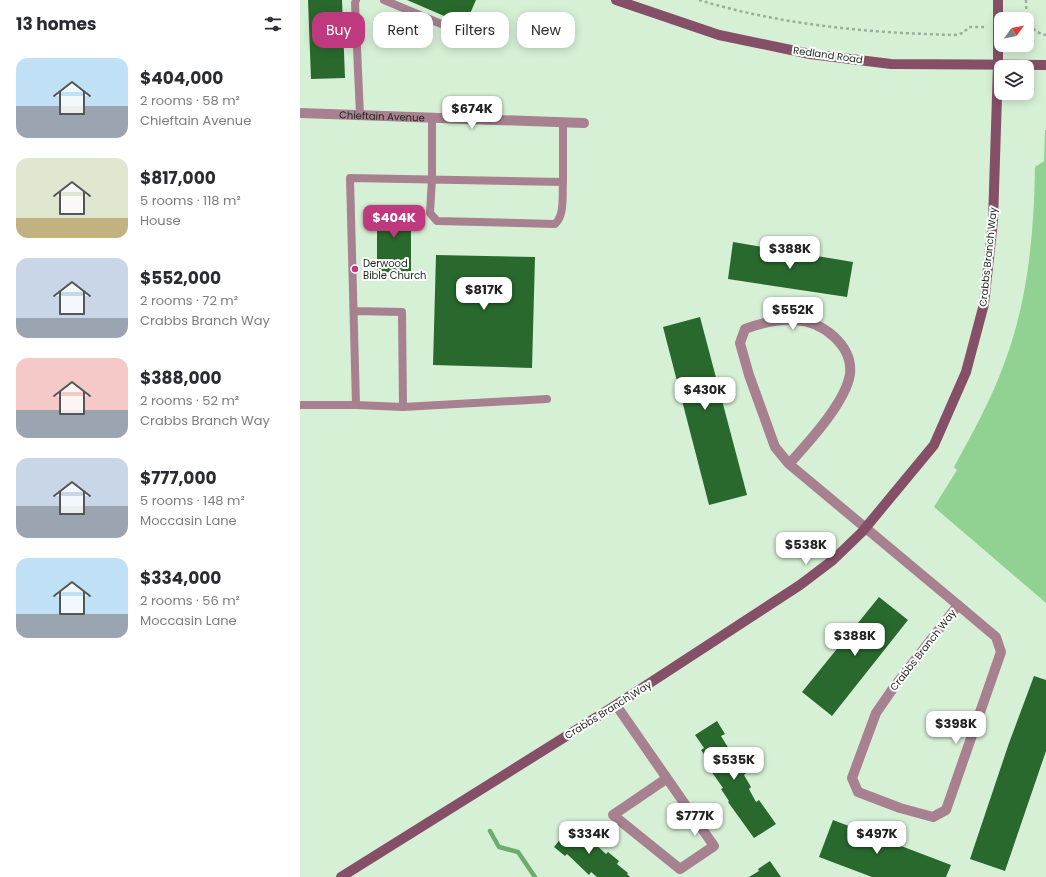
<!DOCTYPE html>
<html lang="en">
<head>
<meta charset="utf-8">
<style>
  :root { --surface:#fff; --page:#f7f7f7; --text:#2b2b33; --muted:#7c7c81; --accent:#be397d }
  body { margin:0; font-family:Poppins,sans-serif; background:var(--page); color:var(--text); height:100vh; display:flex; flex-direction:column; font-size:15px; white-space:nowrap }
  * { box-sizing:border-box; margin:0 }
  p { font-size:13px; color:var(--muted) }
  .icon { flex:none; width:22px; height:22px; fill:none; stroke:currentColor; stroke-width:2; stroke-linecap:round; stroke-linejoin:round }
  .map { position:relative; flex:1; overflow:hidden }
  .drawer { display:flex; flex-direction:column; background:var(--surface); width:300px }
  .drawer>* { flex:none }
  .guide { position:absolute; left:12px; top:12px; width:380px; height:36px; display:flex; gap:8px }
  .needle { width:26px; rotate:57deg }
  .fabs { position:absolute; left:694px; top:12px; display:grid; gap:8px }
  .fabs a { display:grid; place-items:center; width:40px; height:40px; border-radius:8px; background:var(--surface); box-shadow:0 2px 10px #0003; font-size:20px }
  .price { position:absolute; translate:-50% -34px; padding:0 9px; border-radius:8px; background:#fff; color:#222; font-size:13px; line-height:26px; filter:drop-shadow(0 1px 2px #0008) }
  .price::after { content:''; position:absolute; left:50%; top:24px; width:12px; height:9px; margin-left:-6px; background:inherit; clip-path:polygon(0 0,100% 0,50% 100%) }
  .price.active { background:var(--accent); color:#fff }
  ul { padding:0; list-style:none }
  li { display:flex; align-items:center; gap:12px; height:100px; padding:0 16px }
  li span { display:grid; place-items:center; flex:none; width:112px; height:80px; border-radius:12px; color:#555 }
  li>.icon { margin-inline-start:auto }
  span .icon { width:48px; height:48px; fill:#fffc; stroke-width:1 }
  li b { font-size:17px }
  h2 { display:flex; justify-content:space-between; align-items:center; height:48px; padding:0 16px; font-size:17px }
  .chip { padding:0 14px; border-radius:12px; background:var(--surface); box-shadow:0 2px 10px #0003; font-size:14px; line-height:36px }
  .chip.active { background:var(--accent); color:#fff }
  main { display:flex; flex:1; min-height:0 }
  .map>svg:first-child { display:block }
</style>
</head>
<body>
<main>
<section class="drawer">
<h2>13 homes<svg class="icon" aria-label="filters" viewBox="0 0 24 24"><path d="M4 7h16M4 17h16"/><circle cx="9" cy="7" r="2"/><circle cx="15" cy="17" r="2"/></svg></h2>
<ul>
<li><span style="background:linear-gradient(#bfe0f5 60%,#9aa5b1 0)"><svg class="icon" aria-label="home" viewBox="0 0 24 24"><path d="M3 11l9-7 9 7M6 9v11h12V9"/></svg></span><div><b>$404,000</b><p>2 rooms · 58 m²</p><p>Chieftain Avenue</p></div></li>
<li><span style="background:linear-gradient(#dfe7d0 75%,#c2b280 0)"><svg class="icon" aria-label="home" viewBox="0 0 24 24"><path d="M3 11l9-7 9 7M6 9v11h12V9"/></svg></span><div><b>$817,000</b><p>5 rooms · 118 m²</p><p>House</p></div></li>
<li><span style="background:linear-gradient(#c9d6e8 75%,#9aa5b1 0)"><svg class="icon" aria-label="home" viewBox="0 0 24 24"><path d="M3 11l9-7 9 7M6 9v11h12V9"/></svg></span><div><b>$552,000</b><p>2 rooms · 72 m²</p><p>Crabbs Branch Way</p></div></li>
<li><span style="background:linear-gradient(#f6c9c9 65%,#9aa5b1 0)"><svg class="icon" aria-label="home" viewBox="0 0 24 24"><path d="M3 11l9-7 9 7M6 9v11h12V9"/></svg></span><div><b>$388,000</b><p>2 rooms · 52 m²</p><p>Crabbs Branch Way</p></div></li>
<li><span style="background:linear-gradient(#c9d6e8 60%,#9aa5b1 0)"><svg class="icon" aria-label="home" viewBox="0 0 24 24"><path d="M3 11l9-7 9 7M6 9v11h12V9"/></svg></span><div><b>$777,000</b><p>5 rooms · 148 m²</p><p>Moccasin Lane</p></div></li>
<li><span style="background:linear-gradient(#bfe0f5 70%,#9aa5b1 0)"><svg class="icon" aria-label="home" viewBox="0 0 24 24"><path d="M3 11l9-7 9 7M6 9v11h12V9"/></svg></span><div><b>$334,000</b><p>2 rooms · 56 m²</p><p>Moccasin Lane</p></div></li>
</ul>
</section>
<div class="map">
<svg width="746" height="877" viewBox="0 0 746 877">
  <rect width="100%" height="100%" fill="#d6f0d6"/>
  <!-- green -->
  <path fill="#91d191" d="M745,130H746V603L634,507L657,470L654,467C672,434 691,400 704,364C728,301 734,234 735,167L744,161Z"/>
  <g fill="none" stroke-linecap="round" stroke-linejoin="round">
    <!-- stream -->
    <path stroke="#6cac6d" stroke-width="4.5" d="M190,831L199,847L218,852L235,877"/>
  </g>
  <!-- building -->
  <path fill="#29692d" d="M8,0H42L45,78L11,79Z
    M107,0H176L165,25Z
    M77,205H111V273L77,272Z
    M433,242L553,262L547,297L428,279Z
    M136,255L235,257L232,368L133,365Z
    M400,317L447,495L409,505L363,327Z
    M579,597L608,620L532,716L502,692Z
    M734,676L746,680V751L705,871L670,859L709,743Z
    M417,721L425,734L421,736L429,749H428L446,773L444,775L451,787L449,789L456,802L459,800L476,824L454,838L428,802L429,801L421,789L423,788L406,764L409,762L401,750L404,748L395,735Z
    M533,820L651,865L646,877H572L519,857Z
    M271,826L282,835L283,833L306,854L308,852L319,861L317,864L328,873L327,874L330,877H297L291,872L289,875L267,854L265,856L254,847Z
    M470,861L481,877H449L459,871L458,869Z"/>
  <g fill="none" stroke-linecap="round" stroke-linejoin="round">
    <!-- path -->
    <path stroke="#99ae99" stroke-width="2.5" stroke-dasharray="3 3" stroke-linecap="butt" d="M399,0C481,25 569,33 655,35L663,33L669,27H687
      M726,0C726,15 728,32 746,35"/>
    <!-- lane -->
    <path stroke="#a78190" stroke-width="8" d="M56,0L55,3L60,115
      M84,0L158,31
      M132,118V179L130,213L137,221L255,224C265,215 262,196 263,182
      M54,311L102,312L103,407L56,405
      M0,405H56L50,178L263,182V122
      M103,407L247,399"/>
    <!-- street -->
    <g stroke="#a78190" stroke-width="10">
      <path id="s1" d="M0,113L284,123"/>
      <path d="M489,464C508,443 546,402 550,374C553,345 522,321 495,320C477,319 461,323 445,329L440,343L449,375L475,447L489,464L658,605"/>
      <path d="M658,605L696,637L701,652L646,810L633,817L600,808L558,792L552,778L576,713L594,687Z"/>
      <path d="M316,705L414,846L380,869L313,815L366,779"/>
    </g>
    <!-- secondary -->
    <path stroke="#855067" stroke-width="10" d="M316,0L419,35L510,54L591,64L746,65
      M41,877L316,705L500,585L533,560L562,532L634,445L666,372L684,304L693,221L698,65V0"/>
  </g>
  <!-- markers -->
  <circle fill="#be397d" stroke="#fff" stroke-width="1.5" cx="55" cy="269" r="4"/>
  <g text-anchor="middle" dominant-baseline="central" stroke-width="4" stroke-linejoin="round" paint-order="stroke">
    <!-- street labels -->
    <g font-size="10" fill="#1a241a" stroke="#fff">
      <text transform="translate(528 55) rotate(8)">Redland Road</text>
      <text stroke="none"><textPath href="#s1" startOffset="82">Chieftain Avenue</textPath></text>
      <text transform="translate(688 257) rotate(-84)">Crabbs Branch Way</text>
      <text transform="translate(623 650) rotate(-52)">Crabbs Branch Way</text>
      <text transform="translate(308 710) rotate(-32)">Crabbs Branch Way</text>
    </g>
    <!-- poi labels -->
    <g font-size="10" fill="#1a241a" stroke="#fff" text-anchor="start">
      <text x="63" y="263">Derwood<tspan x="63" dy="12">Bible Church</tspan></text>
    </g>
  </g>
</svg>
<div class="fabs">
<a><svg class="needle" viewBox="-14 -14 28 28"><path d="M0-13l5 13h-10z" fill="#e53935"/><path d="M0 13l5-13h-10z" fill="#7c7c81"/></svg></a>
<a><svg class="icon" aria-label="layers" viewBox="0 0 24 24"><path d="M12 4l9 5-9 5-9-5zM3 14l9 5 9-5"/></svg></a>
</div>
<b class="price" style="left:172px;top:130px">$674K</b>
<b class="price active" style="left:94px;top:239px">$404K</b>
<b class="price" style="left:490px;top:270px">$388K</b>
<b class="price" style="left:184px;top:311px">$817K</b>
<b class="price" style="left:493px;top:331px">$552K</b>
<b class="price" style="left:405px;top:411px">$430K</b>
<b class="price" style="left:506px;top:566px">$538K</b>
<b class="price" style="left:555px;top:657px">$388K</b>
<b class="price" style="left:656px;top:745px">$398K</b>
<b class="price" style="left:434px;top:781px">$535K</b>
<b class="price" style="left:395px;top:837px">$777K</b>
<b class="price" style="left:289px;top:855px">$334K</b>
<b class="price" style="left:577px;top:855px">$497K</b>
<div class="guide">
<a class="chip active">Buy</a>
<a class="chip">Rent</a>
<a class="chip">Filters</a>
<a class="chip">New</a>
</div>
</div>
</main>
</body>
</html>
